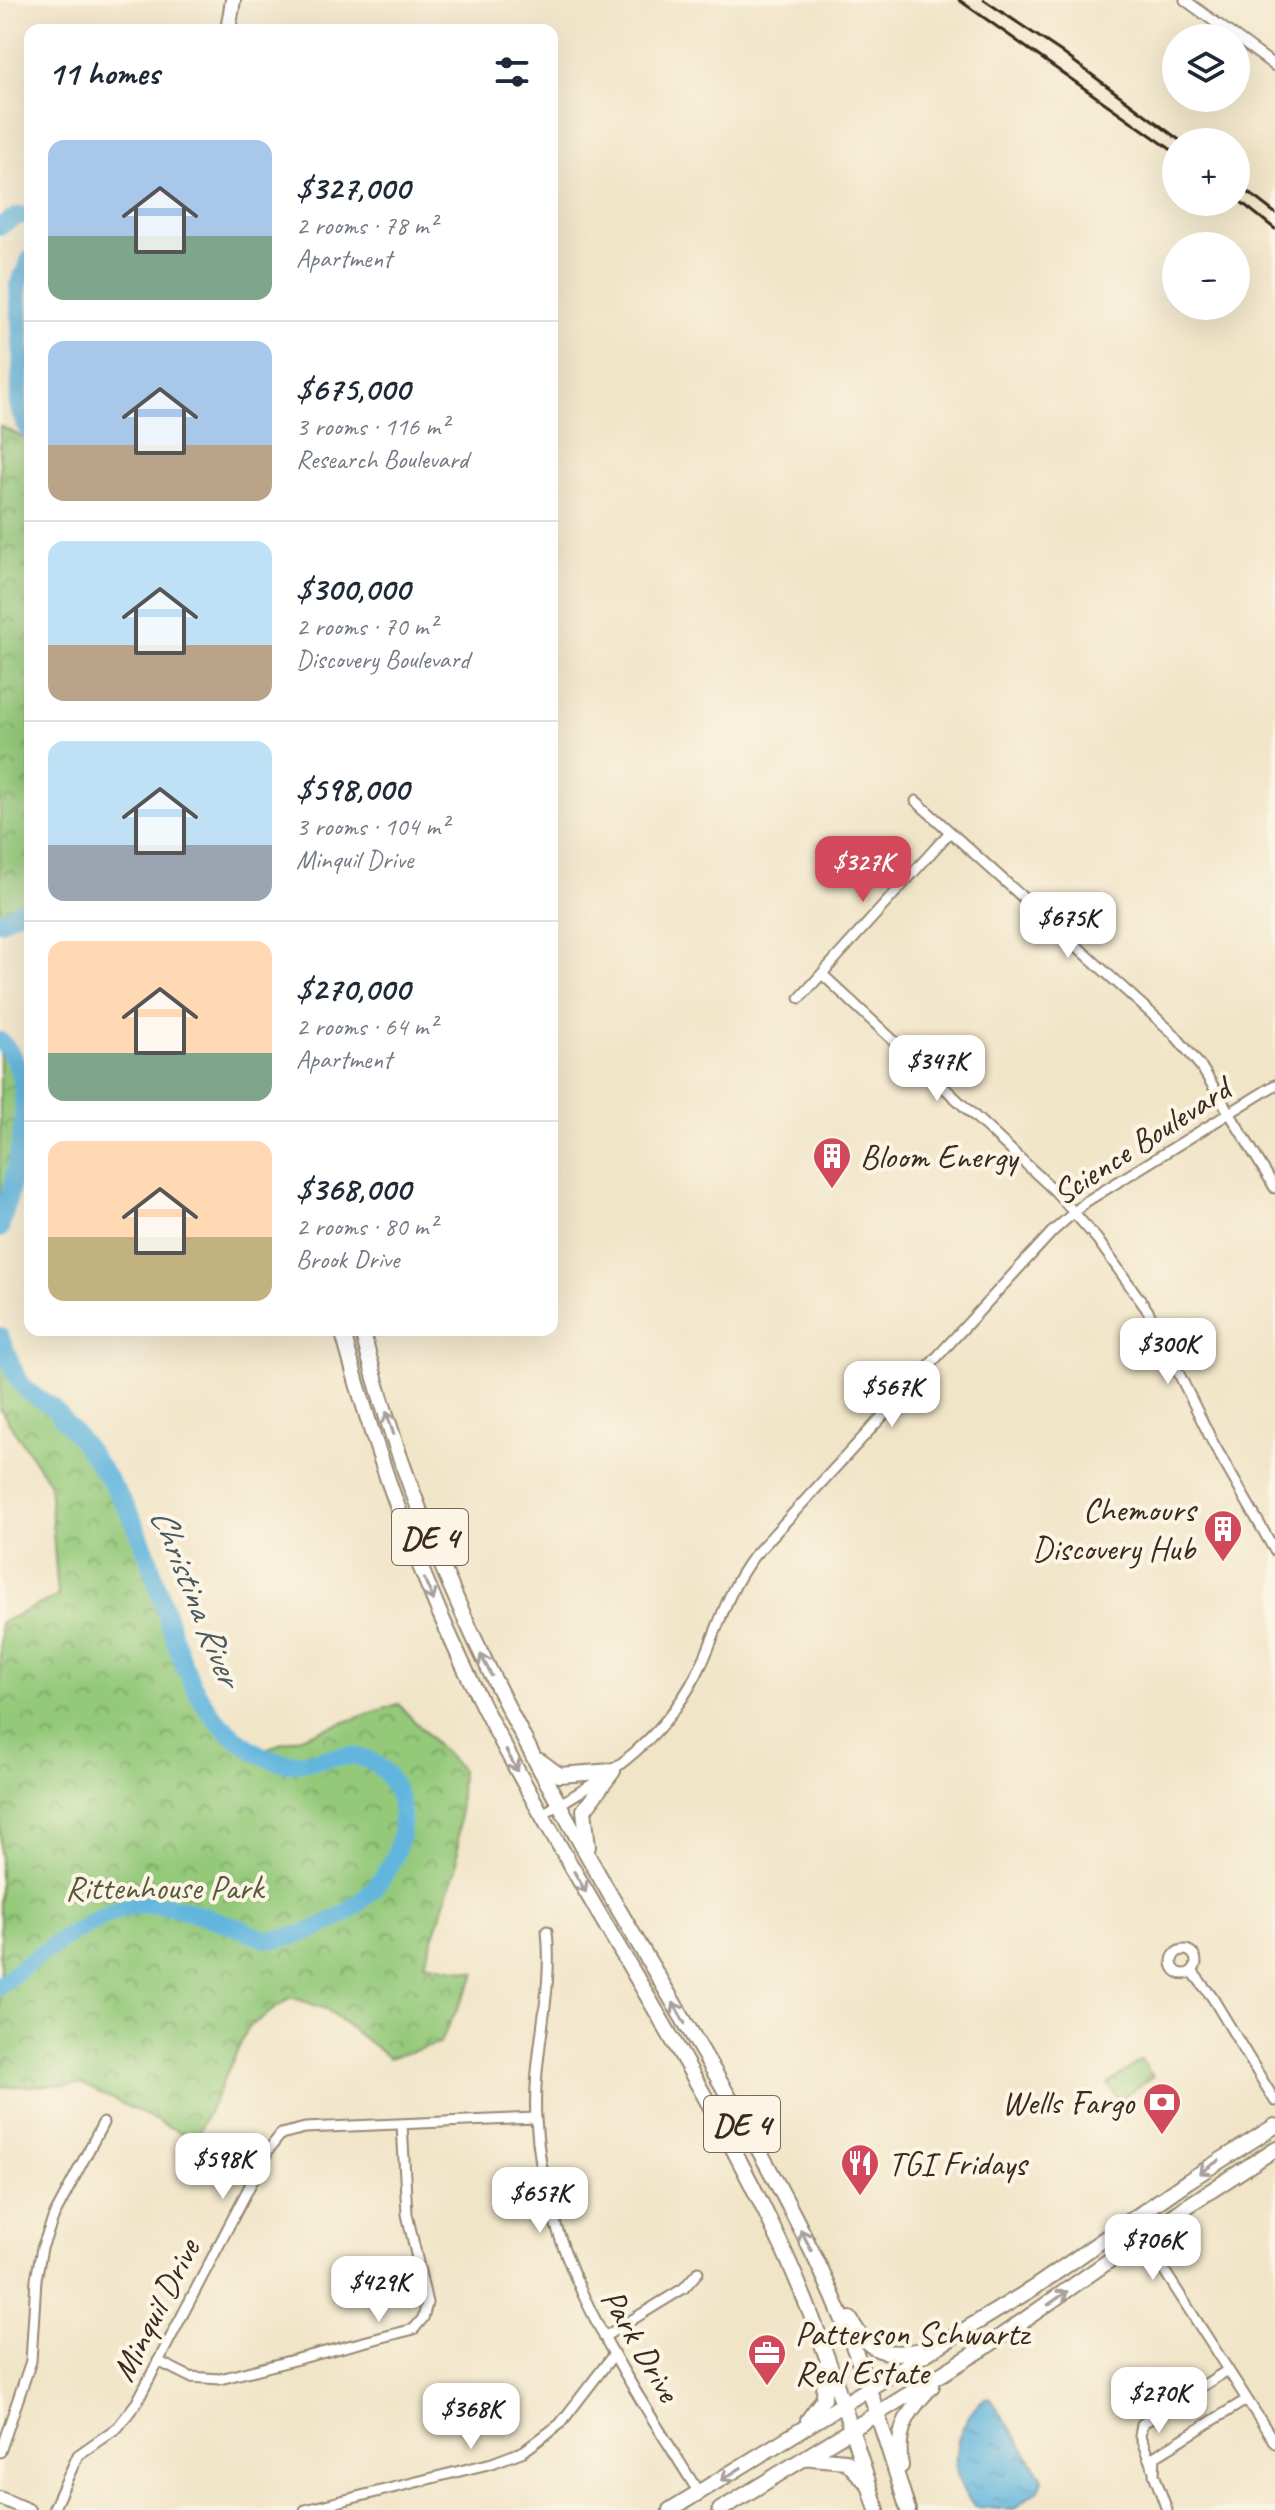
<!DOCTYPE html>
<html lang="en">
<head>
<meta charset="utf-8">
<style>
  :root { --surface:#fff; --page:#f2f2f3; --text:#1f2937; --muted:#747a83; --line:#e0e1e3; --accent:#d1495b }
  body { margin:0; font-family:Caveat,sans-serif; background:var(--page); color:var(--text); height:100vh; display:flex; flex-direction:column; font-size:30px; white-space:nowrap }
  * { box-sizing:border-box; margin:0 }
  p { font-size:26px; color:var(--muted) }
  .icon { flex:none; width:44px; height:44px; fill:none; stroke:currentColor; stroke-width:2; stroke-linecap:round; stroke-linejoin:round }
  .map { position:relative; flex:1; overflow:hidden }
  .sheet { position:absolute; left:24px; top:24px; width:534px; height:1312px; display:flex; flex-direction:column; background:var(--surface); border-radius:16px; box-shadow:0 8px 32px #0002 }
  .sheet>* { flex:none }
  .controls { position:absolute; left:1162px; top:24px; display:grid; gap:16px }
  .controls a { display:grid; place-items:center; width:88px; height:88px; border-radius:50%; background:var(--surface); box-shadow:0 8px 32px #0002; font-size:40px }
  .price { position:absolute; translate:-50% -68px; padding:0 18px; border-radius:16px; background:#fff; color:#222; font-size:26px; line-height:52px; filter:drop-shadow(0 2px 4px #0008) }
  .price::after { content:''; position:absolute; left:50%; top:48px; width:24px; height:18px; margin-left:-12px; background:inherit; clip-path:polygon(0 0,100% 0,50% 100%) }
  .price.on { background:var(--accent); color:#fff }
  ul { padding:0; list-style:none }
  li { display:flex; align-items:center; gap:24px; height:200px; padding:0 24px }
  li+li { border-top:2px solid var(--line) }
  li span { display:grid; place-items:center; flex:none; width:224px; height:160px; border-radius:16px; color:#555 }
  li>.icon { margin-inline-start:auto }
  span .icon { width:96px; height:96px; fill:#fffc; stroke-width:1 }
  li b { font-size:34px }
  h2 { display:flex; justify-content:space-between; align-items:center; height:96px; padding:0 24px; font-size:34px }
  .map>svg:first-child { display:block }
</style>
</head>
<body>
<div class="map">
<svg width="1275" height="2510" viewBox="0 0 1275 2510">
  <defs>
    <pattern id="park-crowns" width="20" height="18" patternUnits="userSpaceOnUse" patternTransform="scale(2)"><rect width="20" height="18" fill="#94c97a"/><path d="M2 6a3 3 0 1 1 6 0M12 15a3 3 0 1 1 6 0" fill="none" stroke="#7aa363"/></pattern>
    <pattern id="water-ripples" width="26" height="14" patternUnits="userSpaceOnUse" patternTransform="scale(2)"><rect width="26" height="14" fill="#62b6de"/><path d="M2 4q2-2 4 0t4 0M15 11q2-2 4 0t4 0" fill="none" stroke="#5294b3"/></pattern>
  </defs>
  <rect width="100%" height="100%" fill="#fcf5e5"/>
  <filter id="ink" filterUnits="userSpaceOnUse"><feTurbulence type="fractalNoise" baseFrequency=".0125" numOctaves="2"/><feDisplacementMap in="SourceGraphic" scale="16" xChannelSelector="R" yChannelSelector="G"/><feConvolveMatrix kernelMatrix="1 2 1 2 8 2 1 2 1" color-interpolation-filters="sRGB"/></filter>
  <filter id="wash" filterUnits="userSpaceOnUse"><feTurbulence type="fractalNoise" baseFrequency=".006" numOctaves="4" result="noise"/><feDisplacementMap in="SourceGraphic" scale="32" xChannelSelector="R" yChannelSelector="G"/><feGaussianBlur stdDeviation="1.8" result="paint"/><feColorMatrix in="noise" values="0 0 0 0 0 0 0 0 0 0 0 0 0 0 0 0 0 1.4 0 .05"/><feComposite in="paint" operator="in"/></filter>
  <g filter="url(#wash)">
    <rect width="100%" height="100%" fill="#f1e5c8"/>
    <!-- park -->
    <path fill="url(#park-crowns)" stroke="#687a4c" stroke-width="2" d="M0,426L30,441V905L0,922Z
      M0,1041C46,1080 13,1181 0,1229Z
      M0,1336L22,1387L54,1407L125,1506L145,1544L178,1649L201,1701L227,1730L256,1752L398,1704L461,1770L457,1865L425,1963L476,1973L439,2044L389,2058L326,2009L291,1997L248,2028L195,2140L82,2084L0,2087V1623L58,1596L49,1482L0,1409Z
      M1141,2060L1153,2076L1119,2100L1108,2084Z"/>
    <!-- water -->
    <path fill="url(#water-ripples)" stroke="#4e707e" stroke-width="2" d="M985,2398L991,2399L1043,2478L1038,2490L1013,2510L976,2507C944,2476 952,2426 985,2398Z"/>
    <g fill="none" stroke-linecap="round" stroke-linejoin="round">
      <!-- river -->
      <path stroke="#62b6de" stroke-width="18" d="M0,226L17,216L30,215
        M30,259L18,286L22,355L18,408L30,434
        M0,922L30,905
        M0,1041C46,1080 13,1181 0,1229
        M0,1336C7,1351 12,1371 22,1385C28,1396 47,1400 55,1410C81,1439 106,1473 126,1507C167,1578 168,1681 231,1734C244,1745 260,1757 277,1761C312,1771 358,1737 386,1774C417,1815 399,1865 365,1897C344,1919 298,1941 267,1939C258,1938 247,1931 239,1928C207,1917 168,1900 133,1906C97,1913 29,1960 0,1985"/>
    </g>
  </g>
  <g filter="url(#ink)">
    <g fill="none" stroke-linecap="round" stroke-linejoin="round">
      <defs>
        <path id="street" d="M1185,0L1275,66
          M916,801L1173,1033L1202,1068L1275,1188
          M822,974L1055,1191L1097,1239L1148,1311L1213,1443L1275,1551
          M800,998L950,832
          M542,1814C610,1777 670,1735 703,1661C720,1623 727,1592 753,1557L1052,1232L1087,1201L1275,1085
          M547,1931C554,1994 532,2056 536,2119C544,2262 626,2375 699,2493
          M1172 1962a12 12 0 1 1 24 0a12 12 0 1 1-24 0Z
          M1192,1971L1212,1997L1275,2101
          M1122,2252L1149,2257L1160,2264L1275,2443
          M604,2337L684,2288L698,2272
          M158,2361L190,2377L220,2379L414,2329L423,2318L427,2303L407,2214L402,2124
          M0,2452L31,2361L36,2279L42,2248L54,2216L103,2123
          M1152,2467L1140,2436L1142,2424L1228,2370
          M53,2510L78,2455L118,2427L137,2402L269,2149L281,2134L305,2128L536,2118
          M305,2510L492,2463L524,2451L560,2424L614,2354
          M1167,2510L1154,2474L1155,2456L1246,2400"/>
        <path id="secondary" d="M0,2498L28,2510"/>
        <path id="primary" d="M228,30L233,0
          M342,1330C377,1461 423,1587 484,1708C576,1887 690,2053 776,2234C819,2323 847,2416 877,2510
          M362,1330C410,1522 498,1699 596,1870C670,2001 753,2128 818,2264C856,2342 882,2427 908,2510
          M540,1761L559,1775L613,1771
          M588,1847L584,1810L613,1771
          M850,2319C870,2357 890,2356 929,2349
          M808,2420L824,2398L825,2367
          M811,2458L846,2461L865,2481
          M901,2466C895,2430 908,2411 932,2386
          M670,2510L1035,2287L1188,2181L1275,2126
          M720,2510L984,2348L1186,2207L1275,2149"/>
      </defs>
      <!-- street casing -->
      <use href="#street" stroke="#968873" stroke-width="13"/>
      <!-- secondary casing -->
      <use href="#secondary" stroke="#968873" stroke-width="16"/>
      <!-- primary casing -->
      <use href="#primary" stroke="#968873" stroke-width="18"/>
      <!-- street -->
      <use href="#street" stroke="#fff" stroke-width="9"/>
      <!-- secondary -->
      <use href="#secondary" stroke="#fff" stroke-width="12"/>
      <!-- primary -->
      <use href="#primary" stroke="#fff" stroke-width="14"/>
      <!-- rail -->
      <path stroke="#3b2a1e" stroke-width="3" d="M959,0L1176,153
        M984,0L1060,51L1182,142
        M1236,183L1275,213
        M1236,198L1275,229"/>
    </g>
    <!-- one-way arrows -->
    <defs><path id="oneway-shaft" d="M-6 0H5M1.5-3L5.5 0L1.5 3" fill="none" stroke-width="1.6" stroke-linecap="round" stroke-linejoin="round" transform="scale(2)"/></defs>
    <g stroke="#a79f9a">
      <use href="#oneway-shaft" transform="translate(390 1423) rotate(-108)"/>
      <use href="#oneway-shaft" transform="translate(429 1590) rotate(67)"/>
      <use href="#oneway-shaft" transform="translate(486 1665) rotate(-117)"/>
      <use href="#oneway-shaft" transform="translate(512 1761) rotate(61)"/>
      <use href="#oneway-shaft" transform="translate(580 1882) rotate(60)"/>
      <use href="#oneway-shaft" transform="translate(679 2013) rotate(-119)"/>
      <use href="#oneway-shaft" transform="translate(1209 2167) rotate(147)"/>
      <use href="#oneway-shaft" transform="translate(806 2240) rotate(-117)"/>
      <use href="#oneway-shaft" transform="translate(1058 2298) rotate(-35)"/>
      <use href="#oneway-shaft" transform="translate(731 2474) rotate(148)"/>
    </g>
  </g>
  <!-- icons -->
  <defs>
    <symbol id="building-pin" viewBox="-11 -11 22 30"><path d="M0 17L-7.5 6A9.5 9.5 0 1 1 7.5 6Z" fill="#d1495b" stroke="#fcf5e5"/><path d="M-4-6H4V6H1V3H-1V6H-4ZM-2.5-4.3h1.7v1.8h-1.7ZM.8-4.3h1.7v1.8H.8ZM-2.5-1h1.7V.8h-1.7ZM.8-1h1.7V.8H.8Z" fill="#fff"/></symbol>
    <symbol id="bank-pin" viewBox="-11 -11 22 30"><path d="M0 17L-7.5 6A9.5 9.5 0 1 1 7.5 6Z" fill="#d1495b" stroke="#fcf5e5"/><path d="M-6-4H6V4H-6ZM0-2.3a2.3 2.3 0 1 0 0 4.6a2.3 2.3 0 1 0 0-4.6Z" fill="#fff"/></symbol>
    <symbol id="restaurant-pin" viewBox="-11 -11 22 30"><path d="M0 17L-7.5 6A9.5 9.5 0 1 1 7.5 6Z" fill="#d1495b" stroke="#fcf5e5"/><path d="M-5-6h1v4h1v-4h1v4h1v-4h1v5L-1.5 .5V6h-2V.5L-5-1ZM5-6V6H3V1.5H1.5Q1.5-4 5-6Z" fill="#fff"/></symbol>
    <symbol id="office-pin" viewBox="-11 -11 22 30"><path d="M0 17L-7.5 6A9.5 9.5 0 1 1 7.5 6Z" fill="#d1495b" stroke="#fcf5e5"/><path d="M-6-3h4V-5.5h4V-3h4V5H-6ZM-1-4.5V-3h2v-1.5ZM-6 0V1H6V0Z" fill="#fff"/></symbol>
  </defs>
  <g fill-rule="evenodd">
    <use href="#building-pin" x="810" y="1134" width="44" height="60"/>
    <use href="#building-pin" x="1201" y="1507" width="44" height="60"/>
    <use href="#bank-pin" x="1140" y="2080" width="44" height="60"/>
    <use href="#restaurant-pin" x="838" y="2141" width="44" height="60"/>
    <use href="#office-pin" x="745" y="2331" width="44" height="60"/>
  </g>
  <g text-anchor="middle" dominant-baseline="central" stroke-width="8" stroke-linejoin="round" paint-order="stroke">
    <!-- shield labels -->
    <g fill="#fcf5e5" stroke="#75675a" stroke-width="2">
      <rect x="392" y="1509" width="76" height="56" rx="6"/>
      <rect x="704" y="2096" width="76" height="56" rx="6"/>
    </g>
    <g font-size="32" font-weight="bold" fill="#3b2a1e">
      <text x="430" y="1537">DE 4</text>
      <text x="742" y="2124">DE 4</text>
    </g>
    <!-- street labels -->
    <g font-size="34" fill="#3b2a1e" stroke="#fcf5e5">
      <text transform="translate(1141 1141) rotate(-33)">Science Boulevard</text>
      <text transform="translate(155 2310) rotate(-63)">Minquil Drive</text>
      <text transform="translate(641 2345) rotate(60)">Park Drive</text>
    </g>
    <!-- poi labels -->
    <g font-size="34" fill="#3b2a1e" stroke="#fcf5e5" text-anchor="start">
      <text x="860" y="1156">Bloom Energy</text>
      <text x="1195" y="1509" text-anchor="end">Chemours<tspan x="1195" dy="39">Discovery Hub</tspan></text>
      <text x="1134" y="2102" text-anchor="end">Wells Fargo</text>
      <text x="888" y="2163">TGI Fridays</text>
      <text x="795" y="2333">Patterson Schwartz<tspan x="795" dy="39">Real Estate</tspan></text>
    </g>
    <!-- park labels -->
    <g font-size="34" fill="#565a3a" stroke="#fcf5e5">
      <text x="164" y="1887">Rittenhouse Park</text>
    </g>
    <!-- water labels -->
    <g font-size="36" font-style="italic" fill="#495b61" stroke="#fcf5e5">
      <text transform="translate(196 1596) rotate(68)">Christina River</text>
    </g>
  </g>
</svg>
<div class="controls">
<a><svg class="icon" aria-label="layers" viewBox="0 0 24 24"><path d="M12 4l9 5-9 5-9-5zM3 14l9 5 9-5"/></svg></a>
<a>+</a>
<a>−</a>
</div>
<b class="price on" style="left:863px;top:904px">$327K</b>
<b class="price" style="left:1068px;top:960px">$675K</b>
<b class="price" style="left:937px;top:1103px">$347K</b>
<b class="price" style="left:1168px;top:1386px">$300K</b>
<b class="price" style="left:892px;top:1429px">$567K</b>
<b class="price" style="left:223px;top:2201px">$598K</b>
<b class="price" style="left:540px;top:2235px">$657K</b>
<b class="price" style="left:1153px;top:2282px">$706K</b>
<b class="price" style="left:379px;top:2324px">$429K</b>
<b class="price" style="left:1159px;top:2435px">$270K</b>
<b class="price" style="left:471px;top:2451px">$368K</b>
<section class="sheet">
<h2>11 homes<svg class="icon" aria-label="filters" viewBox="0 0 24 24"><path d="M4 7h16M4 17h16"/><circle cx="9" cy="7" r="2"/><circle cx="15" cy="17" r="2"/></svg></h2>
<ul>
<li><span style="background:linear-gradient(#a9c7e8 60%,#7fa58c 0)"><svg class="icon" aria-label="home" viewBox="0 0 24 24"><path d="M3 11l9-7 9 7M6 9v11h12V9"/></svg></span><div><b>$327,000</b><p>2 rooms · 78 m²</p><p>Apartment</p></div></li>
<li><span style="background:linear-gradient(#a9c7e8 65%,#b9a48a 0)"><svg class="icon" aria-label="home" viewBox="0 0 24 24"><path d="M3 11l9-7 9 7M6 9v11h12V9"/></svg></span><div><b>$675,000</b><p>3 rooms · 116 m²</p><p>Research Boulevard</p></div></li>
<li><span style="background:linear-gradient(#bfe0f5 65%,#b9a48a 0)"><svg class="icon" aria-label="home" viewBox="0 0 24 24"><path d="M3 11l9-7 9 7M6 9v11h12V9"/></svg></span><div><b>$300,000</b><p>2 rooms · 70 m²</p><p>Discovery Boulevard</p></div></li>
<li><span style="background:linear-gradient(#bfe0f5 65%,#9aa5b1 0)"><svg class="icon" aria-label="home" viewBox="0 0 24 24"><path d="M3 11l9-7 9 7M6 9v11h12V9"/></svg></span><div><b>$598,000</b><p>3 rooms · 104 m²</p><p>Minquil Drive</p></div></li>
<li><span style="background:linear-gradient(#ffd9b3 70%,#7fa58c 0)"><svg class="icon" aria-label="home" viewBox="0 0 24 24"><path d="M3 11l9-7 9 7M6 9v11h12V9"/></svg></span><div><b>$270,000</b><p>2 rooms · 64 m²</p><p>Apartment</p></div></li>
<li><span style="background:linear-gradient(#ffd9b3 60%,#c2b280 0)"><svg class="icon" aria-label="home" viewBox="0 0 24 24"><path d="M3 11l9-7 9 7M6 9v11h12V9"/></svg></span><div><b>$368,000</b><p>2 rooms · 80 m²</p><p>Brook Drive</p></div></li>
</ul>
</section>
</div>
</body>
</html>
